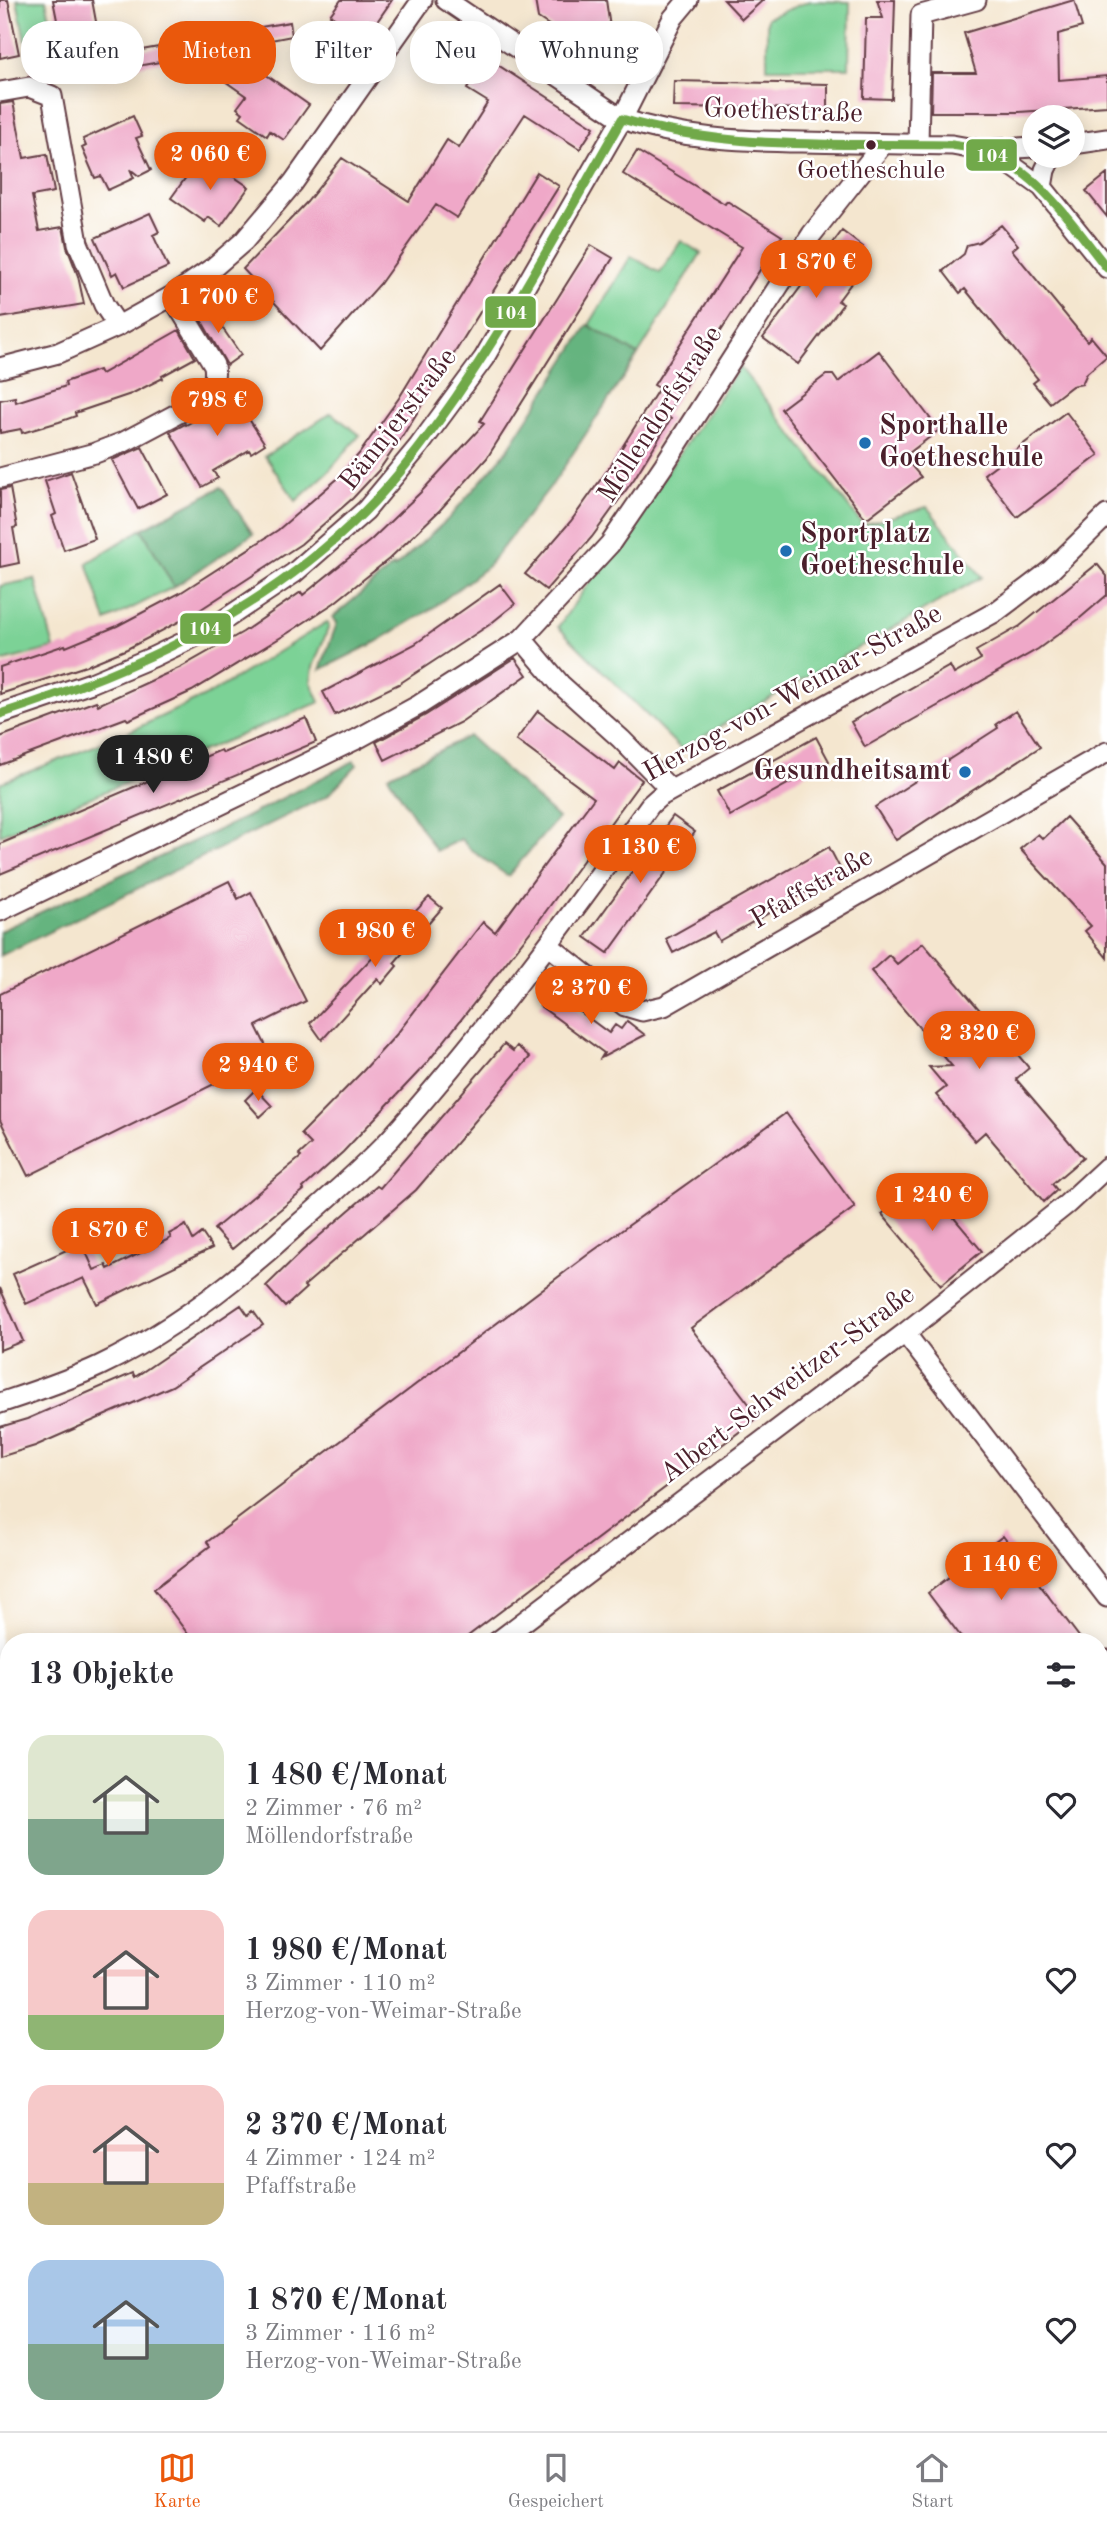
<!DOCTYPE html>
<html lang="de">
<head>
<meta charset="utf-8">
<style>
  :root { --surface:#fff; --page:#f7f7f7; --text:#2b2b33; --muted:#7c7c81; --line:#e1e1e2; --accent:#ea580c }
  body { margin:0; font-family:"Old Standard TT",serif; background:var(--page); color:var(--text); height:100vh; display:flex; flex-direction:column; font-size:26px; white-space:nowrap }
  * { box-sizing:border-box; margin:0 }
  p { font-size:23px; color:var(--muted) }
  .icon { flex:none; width:38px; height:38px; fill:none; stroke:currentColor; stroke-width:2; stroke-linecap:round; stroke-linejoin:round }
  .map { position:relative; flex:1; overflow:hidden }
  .drawer { position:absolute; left:0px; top:1633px; width:1108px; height:800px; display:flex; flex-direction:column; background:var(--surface); border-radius:28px 28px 0 0; box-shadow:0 4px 18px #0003 }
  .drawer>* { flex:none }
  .hud { position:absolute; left:21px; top:21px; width:700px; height:63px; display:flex; gap:14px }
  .tools { position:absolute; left:1022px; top:105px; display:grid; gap:14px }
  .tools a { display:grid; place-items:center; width:63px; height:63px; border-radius:50%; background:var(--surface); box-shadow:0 4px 18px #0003; font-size:35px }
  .price { position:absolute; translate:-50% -60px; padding:0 16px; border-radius:24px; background:var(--accent); color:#fff; font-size:23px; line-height:46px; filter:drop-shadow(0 2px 4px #0008) }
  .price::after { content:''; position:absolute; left:50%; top:42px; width:21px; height:16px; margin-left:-10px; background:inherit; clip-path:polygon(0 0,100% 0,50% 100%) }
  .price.on { background:#222; color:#fff }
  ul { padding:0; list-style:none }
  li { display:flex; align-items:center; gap:21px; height:175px; padding:0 28px }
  li span { display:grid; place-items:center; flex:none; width:196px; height:140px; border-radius:21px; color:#555 }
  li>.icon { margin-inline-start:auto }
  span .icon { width:84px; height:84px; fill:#fffc; stroke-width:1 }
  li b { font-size:30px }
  h2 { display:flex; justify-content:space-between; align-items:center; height:84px; padding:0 28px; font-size:30px }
  .pill { padding:0 24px; border-radius:28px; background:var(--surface); box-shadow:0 4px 18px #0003; font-size:24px; line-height:63px }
  .pill.on { background:var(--accent); color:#fff }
  .menu { display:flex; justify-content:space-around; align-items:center; height:98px; border-top:2px solid var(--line); background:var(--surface); font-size:19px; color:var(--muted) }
  .menu a { display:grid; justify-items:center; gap:4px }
  .menu .on { color:var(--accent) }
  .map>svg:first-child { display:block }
</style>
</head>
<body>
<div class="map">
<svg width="1107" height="2431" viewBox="0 0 1107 2431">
  <rect width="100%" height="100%" fill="#fff"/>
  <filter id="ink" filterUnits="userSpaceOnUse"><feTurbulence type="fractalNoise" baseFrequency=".0143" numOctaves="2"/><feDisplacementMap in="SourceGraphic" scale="14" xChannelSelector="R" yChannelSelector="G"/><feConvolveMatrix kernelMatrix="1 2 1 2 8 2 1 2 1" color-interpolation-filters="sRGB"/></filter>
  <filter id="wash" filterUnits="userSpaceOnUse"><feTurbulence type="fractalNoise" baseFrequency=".00686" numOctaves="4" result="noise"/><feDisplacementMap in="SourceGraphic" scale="28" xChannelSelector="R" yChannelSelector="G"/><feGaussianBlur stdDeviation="1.57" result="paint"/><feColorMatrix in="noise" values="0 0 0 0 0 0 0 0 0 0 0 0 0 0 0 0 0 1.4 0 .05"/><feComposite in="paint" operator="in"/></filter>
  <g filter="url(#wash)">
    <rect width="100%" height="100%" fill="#f4e6cf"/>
    <!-- green -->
    <path fill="#7cd296" stroke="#637860" stroke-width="2" d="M17,0H46L54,36L25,41Z
      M809,1L850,2L849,68H767V18Z
      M681,241L701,253L638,355L589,325L631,256L660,273Z
      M740,367L863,525L927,507L982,577L681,749L558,627Z
      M331,413L360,435L328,472L296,501L265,456Z
      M142,529L174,587L106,621L87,563Z
      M35,579L54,648L0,662V586Z
      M327,622L329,626L313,667L311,682L320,702L0,835V783L120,736L211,693Z"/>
    <!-- forest -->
    <path fill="#65b47f" stroke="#586a55" stroke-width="2" d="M588,325L638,355L554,482L488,566L433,608L376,642L320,670L337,623L333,617L393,566L394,568L448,519L507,451Z
      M221,487L253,534L174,587L142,529Z
      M469,736L558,818L508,876L471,850L461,839L436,851L388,776Z
      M354,761L357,765L327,796L0,956V931L244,818Z"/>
    <g id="blocks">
      <!-- building -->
      <path fill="#efa8c8" d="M0,0H8L19,54L0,58Z
        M53,0H92L97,27L60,35Z
        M341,0H392L365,39L330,15Z
        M535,0H606L612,41L588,44L572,40L538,18Z
        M724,0H763L742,19Z
        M877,0H895L892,99L864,98L866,18H883Z
        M1074,0L1082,27L1058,34L1059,80L1107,76V106L1019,112H931L932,73H976L964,33Z
        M290,22L292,36L245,45L243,30Z
        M221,36L238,48L115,70L116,72L98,75L92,41L110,38L113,55Z
        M43,45L48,71L31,74L26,48Z
        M243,51L258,62L255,67L309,105L284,140L270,131L267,136L240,117L243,113L237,108L246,96L222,79Z
        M487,58L594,127L580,149L525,114L457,218L436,205L380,284L320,351L243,269L307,202L342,158L409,201L447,140L459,148L488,102L467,89Z
        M674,81L828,84V109L673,107Z
        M13,102L24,158L47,154L54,192L32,196L39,231L63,227L67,247L78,276L84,304L0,318V104Z
        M133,116L142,136L136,138L151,170L139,176L130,169L134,178L108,190L101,176L95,178L82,148L86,146L83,139Z
        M637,151L725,204L727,201L782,236L666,415L671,419L634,479L592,537L546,590L525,574L571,521L611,465L659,388L654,385L742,247L623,174Z
        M202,155L249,187L221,226L208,217L205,222L171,198Z
        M537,172L559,186L400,440L379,470L353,498L301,544L192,615L127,649L86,666L0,694V667L65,645L66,647L117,626L180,593L278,530L336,480L359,454L399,398Z
        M1107,174V217L1086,191Z
        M150,213L159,232L153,235L168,267L124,287L117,272L112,275L95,238Z
        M1001,225L1018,245L1012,250L1087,341L1091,337L1107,356L1087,373L1082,384L1072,386L1050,403L1033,383L1038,379L965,289L960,293L943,271L964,254L967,245L979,242Z
        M842,231L863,247L854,259L864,266L838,301L843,304L798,364L763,338Z
        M591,245L613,258L487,458L440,510L389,559L334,603L288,633L192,691L128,720L126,718L0,765V737L96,701L98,705L181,667L243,632L301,592L303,595L371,540L421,492L484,424L480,421Z
        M206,304L241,355L227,365L196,311Z
        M179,330L195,358L162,376L163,378L131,394L75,413L76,416L59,422L22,433L21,429L0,433V400L15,397L16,402L66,386L65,382L99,370L101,374Z
        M879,351L939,430L904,457L921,477L866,519L781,409L826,375H833L838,382Z
        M227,385L265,444L251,453L249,450L213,471L218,478L202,487L170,432L185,424L186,425L220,405L218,401Z
        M1066,412L1099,455L1017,517L984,474Z
        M142,447L167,494L138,509L112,460Z
        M71,472L95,539L64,550L52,516L56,514L45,481Z
        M10,488L17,527L13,528L19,563L0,567V490Z
        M1097,564L1107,576V595L1079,619L1038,649L865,747L851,722L950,666L954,674L981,659L976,651L1020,626Z
        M500,584L515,604L489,625L399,684L335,715L323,692L415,644Z
        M515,658L527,675L461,722L385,760L376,742L426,715Z
        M538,711L615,770L620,763L642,780L538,922L426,1064L343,1152L303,1188L304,1190L232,1249L214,1229L301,1157L299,1155L311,1144L301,1134L363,1071L396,1035L483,922L495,932L594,798L516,740Z
        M1016,711L1040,747L896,840L875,807L998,728L996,724Z
        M306,718L316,742L0,874V844L221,750L223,753Z
        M816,737L829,761L730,816L717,791Z
        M673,816L695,832L608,953L585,937Z
        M1066,817L1107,863V958L1085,931L1091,926L1020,849L1038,834L1043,839Z
        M829,847L842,872L719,941L714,932L673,953L666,939Z
        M229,881L238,899L251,892L306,1001L256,1026L271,1056L28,1176L0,1120V994Z
        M429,897L442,908L394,963L397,966L382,984L377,979L322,1040L310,1023Z
        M923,943L1029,1068L1016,1079L1083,1158L1052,1184L1057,1190L1044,1202L985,1132L975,1141L936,1095L946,1087L929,1067L952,1066L871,971L889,955L897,964Z
        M552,991L609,1033L615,1025L621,1029L627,1021L645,1035L601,1058L604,1053L540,1006Z
        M504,1044L513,1051L517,1046L530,1057L416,1190L304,1286L306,1288L285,1307L266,1286L302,1251L377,1186L380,1188Z
        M256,1089L272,1106L260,1117L245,1100Z
        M786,1113L855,1207L691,1328L759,1417L460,1642H194L154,1589L210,1546L207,1542L590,1253Z
        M922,1180L982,1251L941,1285L882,1214Z
        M186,1225L193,1240L202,1233L212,1248L97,1304L84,1278L26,1304L13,1274L82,1243L94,1270L106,1265L108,1269L171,1238L169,1234Z
        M0,1288L23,1341L0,1350Z
        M241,1305L248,1315L253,1311L263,1325L172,1386L35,1446L0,1457V1427L27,1419L133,1373L135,1377Z
        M1003,1536L1083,1642H965L928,1593Z"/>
    </g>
  </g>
  <g filter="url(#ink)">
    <use href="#blocks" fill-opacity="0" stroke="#643d44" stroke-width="2"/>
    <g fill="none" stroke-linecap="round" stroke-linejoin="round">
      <defs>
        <path id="street" d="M446,0L622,119C681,139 740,141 802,142C852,143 902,144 952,145L980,150L1014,167L1042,187L1107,268
          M0,92L29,87L52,96L78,243L104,305L118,326
          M918,144L921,15L976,0
          M1073,144L1107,139
          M983,150L1034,147
          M1042,187L1045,170L1052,156
          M0,368L58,353L118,326L172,296L214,267L244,241L293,183L422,0
          M0,478L95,453L124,442L203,400C213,388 216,380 214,365L172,296
          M522,639L560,684L621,739L670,789
          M0,714L91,683L153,657L209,630L294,573L366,510L419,446L484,358L622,119L673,18L688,0
          M0,911L357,739L419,705L522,639L610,544L664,465L812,234L883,144
          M548,945L625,1006L642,1011L664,1006L1107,752
          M905,1333L1107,1597
          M0,1403C33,1392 67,1381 99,1366C171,1332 235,1282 293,1229C326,1200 360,1171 390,1139C484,1034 568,919 650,805L659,797L997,611L1051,570L1107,515
          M497,1642L905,1333L1067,1204L1107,1167
          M1099,1666L1107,1660"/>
        <path id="secondary" d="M1099,1923L1107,1913
          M1099,2257L1107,2255
          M669,2431L676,2424
          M710,2431L718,2424"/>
      </defs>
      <!-- street casing -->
      <use href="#street" stroke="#643d44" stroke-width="23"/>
      <!-- secondary casing -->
      <use href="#secondary" stroke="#643d44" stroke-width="32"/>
      <!-- street -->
      <use href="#street" stroke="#fff" stroke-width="19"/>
      <!-- secondary -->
      <use href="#secondary" stroke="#fee5c5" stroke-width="28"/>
      <defs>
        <path id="bus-1" d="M622,119C728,151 843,143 952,145C961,147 971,147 979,150C1037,168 1071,223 1107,268
          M0,714C133,671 263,613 363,513C398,478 428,437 456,397C517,308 568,213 622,119"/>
      </defs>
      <!-- bus-1 casing -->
      <use href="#bus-1" stroke="#fff" stroke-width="14"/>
      <!-- bus-1 -->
      <use href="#bus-1" stroke="#71a94a" stroke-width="9"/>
    </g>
  </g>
  <!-- markers -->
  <circle fill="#4a1f2b" stroke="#fff" stroke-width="2.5" cx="871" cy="145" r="6"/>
  <g fill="#1f6fb2" stroke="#fff" stroke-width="2.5">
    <circle cx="865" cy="443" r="7"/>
    <circle cx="786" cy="551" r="7"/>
    <circle cx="965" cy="772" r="7"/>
  </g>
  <g text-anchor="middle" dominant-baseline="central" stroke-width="5" stroke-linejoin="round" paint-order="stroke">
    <!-- bus labels -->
    <g font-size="26" fill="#4a1f2b" stroke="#fff">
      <text x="871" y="171">Goetheschule</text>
    </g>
    <!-- street labels -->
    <g font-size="28" fill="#4a1f2b" stroke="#fff">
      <text transform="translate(783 112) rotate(2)">Goethestraße</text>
      <text transform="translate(661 415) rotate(-57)">Möllendorfstraße</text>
      <text transform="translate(399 420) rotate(-52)">Bännjerstraße</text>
      <text transform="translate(793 694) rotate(-29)">Herzog-von-Weimar-Straße</text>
      <text transform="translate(812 889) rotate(-30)">Pfaffstraße</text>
      <text transform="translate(788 1385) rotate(-37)">Albert-Schweitzer-Straße</text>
    </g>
    <!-- poi labels -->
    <g font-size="28" font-weight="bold" fill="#4a1f2b" stroke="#fff" text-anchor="start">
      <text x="879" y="427">Sporthalle<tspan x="879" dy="32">Goetheschule</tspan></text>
      <text x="800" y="535">Sportplatz<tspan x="800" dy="32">Goetheschule</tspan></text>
      <text x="951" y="772" text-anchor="end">Gesundheitsamt</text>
    </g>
  </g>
  <g stroke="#fff" stroke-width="2.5">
    <rect x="965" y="138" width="53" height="34" rx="7" fill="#71a94a"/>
    <rect x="484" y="295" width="53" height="34" rx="7" fill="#71a94a"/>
    <rect x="179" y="612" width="53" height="33" rx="7" fill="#71a94a"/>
  </g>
  <g font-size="19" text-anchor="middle" font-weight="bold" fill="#fff">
    <text x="992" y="162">104</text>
    <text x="511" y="319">104</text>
    <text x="205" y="635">104</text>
  </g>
</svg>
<div class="tools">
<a><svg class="icon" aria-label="layers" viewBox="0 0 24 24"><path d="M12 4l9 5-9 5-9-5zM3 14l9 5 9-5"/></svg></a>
</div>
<b class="price" style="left:210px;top:192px">2 060 €</b>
<b class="price" style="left:816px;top:300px">1 870 €</b>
<b class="price" style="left:218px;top:335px">1 700 €</b>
<b class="price" style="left:217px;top:438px">798 €</b>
<b class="price on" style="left:153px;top:795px">1 480 €</b>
<b class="price" style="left:640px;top:885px">1 130 €</b>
<b class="price" style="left:375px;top:969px">1 980 €</b>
<b class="price" style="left:591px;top:1026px">2 370 €</b>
<b class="price" style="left:979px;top:1071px">2 320 €</b>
<b class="price" style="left:258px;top:1103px">2 940 €</b>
<b class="price" style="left:932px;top:1233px">1 240 €</b>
<b class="price" style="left:108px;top:1268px">1 870 €</b>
<b class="price" style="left:1001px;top:1602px">1 140 €</b>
<div class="hud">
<a class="pill">Kaufen</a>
<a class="pill on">Mieten</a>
<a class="pill">Filter</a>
<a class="pill">Neu</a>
<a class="pill">Wohnung</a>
</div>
<section class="drawer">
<h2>13 Objekte<svg class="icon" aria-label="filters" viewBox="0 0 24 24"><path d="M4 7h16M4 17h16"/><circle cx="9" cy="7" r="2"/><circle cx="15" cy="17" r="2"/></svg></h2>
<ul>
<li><span style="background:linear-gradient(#dfe7d0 60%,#7fa58c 0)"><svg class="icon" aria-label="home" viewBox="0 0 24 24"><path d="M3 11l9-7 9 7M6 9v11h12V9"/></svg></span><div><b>1 480 €/Monat</b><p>2 Zimmer · 76 m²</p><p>Möllendorfstraße</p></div><svg class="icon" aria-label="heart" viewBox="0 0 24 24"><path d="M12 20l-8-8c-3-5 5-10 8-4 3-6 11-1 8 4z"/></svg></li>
<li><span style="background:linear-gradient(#f6c9c9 75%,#8fb573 0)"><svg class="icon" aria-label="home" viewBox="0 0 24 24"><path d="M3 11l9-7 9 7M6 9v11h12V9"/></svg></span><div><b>1 980 €/Monat</b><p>3 Zimmer · 110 m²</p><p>Herzog-von-Weimar-Straße</p></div><svg class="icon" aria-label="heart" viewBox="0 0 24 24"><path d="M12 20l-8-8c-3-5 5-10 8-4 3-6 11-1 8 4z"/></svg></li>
<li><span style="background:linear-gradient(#f6c9c9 70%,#c2b280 0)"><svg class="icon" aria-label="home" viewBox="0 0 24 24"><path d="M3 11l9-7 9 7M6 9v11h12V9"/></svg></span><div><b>2 370 €/Monat</b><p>4 Zimmer · 124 m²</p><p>Pfaffstraße</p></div><svg class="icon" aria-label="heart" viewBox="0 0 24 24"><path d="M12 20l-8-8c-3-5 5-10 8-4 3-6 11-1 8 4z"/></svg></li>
<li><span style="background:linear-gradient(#a9c7e8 60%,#7fa58c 0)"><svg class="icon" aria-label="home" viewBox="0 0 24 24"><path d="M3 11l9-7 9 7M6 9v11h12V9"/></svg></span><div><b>1 870 €/Monat</b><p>3 Zimmer · 116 m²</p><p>Herzog-von-Weimar-Straße</p></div><svg class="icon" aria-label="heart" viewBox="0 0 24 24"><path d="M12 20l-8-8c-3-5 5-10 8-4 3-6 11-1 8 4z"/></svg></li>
</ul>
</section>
</div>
<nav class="menu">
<a class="on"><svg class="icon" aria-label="map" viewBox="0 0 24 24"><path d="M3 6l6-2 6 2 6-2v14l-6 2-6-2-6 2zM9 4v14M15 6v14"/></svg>Karte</a>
<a><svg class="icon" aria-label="saved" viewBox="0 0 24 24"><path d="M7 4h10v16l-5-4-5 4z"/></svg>Gespeichert</a>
<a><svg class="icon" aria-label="home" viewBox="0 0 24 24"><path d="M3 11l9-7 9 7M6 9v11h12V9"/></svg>Start</a>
</nav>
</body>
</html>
